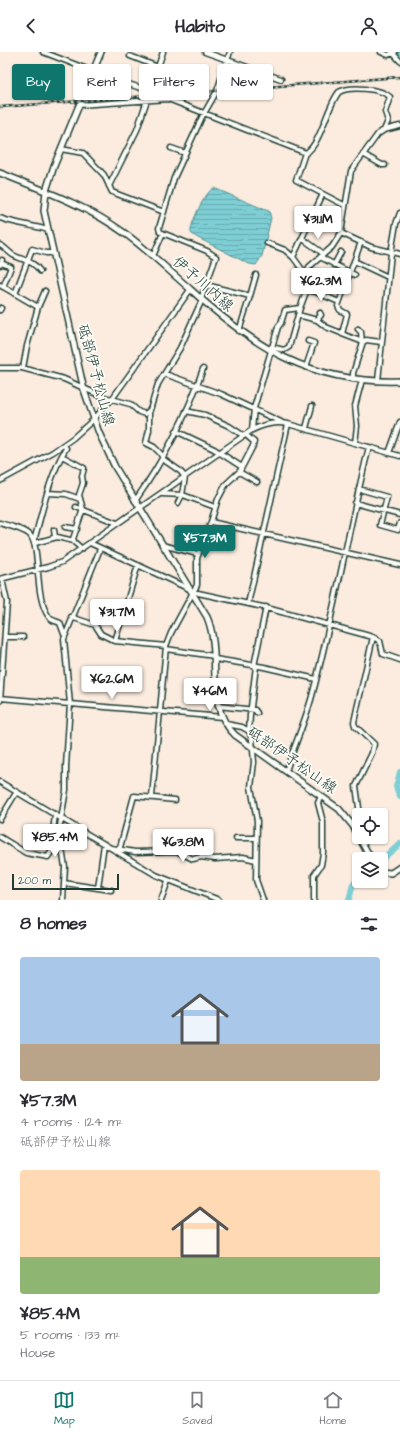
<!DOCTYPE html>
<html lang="en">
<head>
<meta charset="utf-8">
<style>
  :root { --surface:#fff; --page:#f2f2f3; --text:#2b2b33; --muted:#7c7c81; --line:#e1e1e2; --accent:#0f766e }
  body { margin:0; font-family:"Architects Daughter","Klee One",sans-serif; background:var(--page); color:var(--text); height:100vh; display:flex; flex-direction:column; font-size:15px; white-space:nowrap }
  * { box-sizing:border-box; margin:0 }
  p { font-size:13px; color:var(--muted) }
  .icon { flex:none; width:22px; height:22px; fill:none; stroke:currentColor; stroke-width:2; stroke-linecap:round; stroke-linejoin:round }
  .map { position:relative; height:848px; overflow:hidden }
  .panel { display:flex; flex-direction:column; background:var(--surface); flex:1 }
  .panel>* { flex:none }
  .banner { position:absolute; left:12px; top:12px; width:376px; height:36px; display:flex; gap:8px }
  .fabs { position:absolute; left:352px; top:756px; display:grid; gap:8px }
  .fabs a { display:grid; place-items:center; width:36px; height:36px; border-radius:4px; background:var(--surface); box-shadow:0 1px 3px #0004; font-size:20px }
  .scale { position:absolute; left:12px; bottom:10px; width:107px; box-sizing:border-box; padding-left:4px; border:2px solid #1f3d34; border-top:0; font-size:11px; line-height:14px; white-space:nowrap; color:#1f3d34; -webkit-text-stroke:3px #fdfcf7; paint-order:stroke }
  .price { position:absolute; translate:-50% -34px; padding:0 9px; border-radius:4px; background:#fff; color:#222; font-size:13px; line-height:26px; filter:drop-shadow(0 1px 2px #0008) }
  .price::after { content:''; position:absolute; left:50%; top:24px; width:12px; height:9px; margin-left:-6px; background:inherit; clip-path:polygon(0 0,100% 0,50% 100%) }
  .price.selected { background:var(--accent); color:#fff }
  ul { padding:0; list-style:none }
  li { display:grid; align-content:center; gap:8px; height:212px; padding:0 20px }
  li span { display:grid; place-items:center; height:124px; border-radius:4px; color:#555 }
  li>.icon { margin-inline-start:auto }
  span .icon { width:72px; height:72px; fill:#fffc; stroke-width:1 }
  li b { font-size:17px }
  h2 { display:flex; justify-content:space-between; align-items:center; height:48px; padding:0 20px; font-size:17px }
  .tag { padding:0 14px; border-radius:4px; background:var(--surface); box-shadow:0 1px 3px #0004; font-size:14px; line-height:36px }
  .tag.selected { background:var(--accent); color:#fff }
  header { display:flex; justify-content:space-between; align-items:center; height:52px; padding:0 20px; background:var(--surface); font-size:18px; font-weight:700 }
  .tabs { display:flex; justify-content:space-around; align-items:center; height:56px; border-top:1px solid var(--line); background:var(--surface); font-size:11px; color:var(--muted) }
  .tabs a { display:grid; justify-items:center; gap:2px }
  .tabs .selected { color:var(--accent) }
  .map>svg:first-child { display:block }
</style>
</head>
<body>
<header><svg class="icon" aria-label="back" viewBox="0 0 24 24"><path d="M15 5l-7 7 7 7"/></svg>Habito<svg class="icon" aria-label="person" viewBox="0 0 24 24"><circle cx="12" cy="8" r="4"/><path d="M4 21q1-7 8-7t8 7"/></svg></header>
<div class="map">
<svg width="400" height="848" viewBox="0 0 400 848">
  <defs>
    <pattern id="water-rules" width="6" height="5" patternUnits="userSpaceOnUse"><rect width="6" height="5" fill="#7ecfd5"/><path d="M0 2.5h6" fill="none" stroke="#67a9ae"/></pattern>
  </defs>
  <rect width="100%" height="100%" fill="#fbecdf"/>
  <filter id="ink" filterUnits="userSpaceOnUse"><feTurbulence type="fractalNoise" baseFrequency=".025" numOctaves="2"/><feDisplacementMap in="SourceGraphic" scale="8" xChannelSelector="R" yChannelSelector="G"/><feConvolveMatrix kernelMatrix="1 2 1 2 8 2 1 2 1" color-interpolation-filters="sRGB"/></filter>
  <g filter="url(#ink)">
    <!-- water -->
    <path fill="url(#water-rules)" stroke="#589595" d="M214,136L266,158L269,159L271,166L262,204L256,213L249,212L196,185L191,181C189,173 206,138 214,136Z"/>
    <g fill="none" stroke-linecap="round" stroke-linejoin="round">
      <!-- river -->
      <path stroke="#7ecfd5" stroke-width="6" d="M399,0L400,1
        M400,720L396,735L400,745
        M381,808L400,792
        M349,848L353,832L359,827"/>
      <defs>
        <path id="minor" d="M43,0L113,27L153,40H164L168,35
          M205,0L281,27
          M381,0L388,3L395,0
          M392,0L400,9
          M130,4L158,15
          M79,53L168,47L306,101C321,92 327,54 339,40C349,34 381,36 390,45L385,60L388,69L384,78
          M171,96L185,101
          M61,97L83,101L104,123L112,140L164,160
          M305,101L296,128L344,153
          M363,102L382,113H385
          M109,134L137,78L163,0
          M0,166C16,172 32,173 48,178
          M341,181L371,195L400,202
          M303,187L324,202
          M361,190L338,254L340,258L347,262L342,282L363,290
          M267,191L285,198L293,205L304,220H318
          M0,193C6,196 8,200 13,203C22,208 34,209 40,219
          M153,204L163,181
          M293,205L322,144
          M320,205L355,223
          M354,209L388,225
          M1,211L11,215L3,235
          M0,213L2,208
          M334,213L341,200
          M0,233L38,255L27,294L23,316
          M206,233L250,244L239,279
          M307,238L316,240L339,250
          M314,239L327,225L345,232
          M15,242L32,197L46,201H53
          M250,244L256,223
          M201,247L216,205L207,199L160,180L159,176L174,126L202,65L217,39L230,0
          M38,255L45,239
          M0,258L1,256
          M320,261L321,263L317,268L326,275L341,281
          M298,263L317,268
          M358,277L361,280L362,290
          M271,295L284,298L289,295L300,256
          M306,315L314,291L308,289
          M0,316H22L64,327L101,344L130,352L139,360L145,362L150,358L158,332L180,296L202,248
          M165,322L221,342L281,370
          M353,327V321L363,290L366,288L381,290
          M378,329L391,201L396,172L400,161
          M186,359L205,363L229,374L244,384
          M149,360V378L146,391L154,395L160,401L164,408L180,419L185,425L182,443L178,451
          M306,376L312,354
          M252,378L254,356L278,275L281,271L285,258L300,256L306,240L307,221L309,215L332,195L341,181L351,119L378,82L384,78L400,74
          M176,379L214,397L242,415
          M355,391L357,374L355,354L362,328
          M389,401L400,370
          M62,404L84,416L82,424L83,431L79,443L83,457L73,487L74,490L82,497
          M239,420L257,430
          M0,429L53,400L73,386L93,368L112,347L190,238
          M359,437L387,445L380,473L398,478L400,471
          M47,441L66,442L80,447
          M162,442L183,443L215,455
          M135,449C163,409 187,364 203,317
          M355,451L400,463
          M76,455L117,471
          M211,470L400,513
          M0,471C9,474 21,476 29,482C42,494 33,544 49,565C51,569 57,569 60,571L64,582
          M65,475L77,477
          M54,478L55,485
          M34,489C43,457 49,425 66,396L64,393
          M35,491L57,485L74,489
          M90,491L198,541L263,555L373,585L380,589L383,602L400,608
          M162,493L198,502
          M0,527L48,515L62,510L252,378C264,372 275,369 288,372L400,404
          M248,552L288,372
          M71,565L95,573L101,582L115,589L166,594
          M5,585H23
          M115,589L138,513
          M166,597L214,604
          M215,607L264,615L316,627
          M254,614L266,555
          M256,614L250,663L249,679L252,687L254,710L251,735L257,769L256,828L263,848
          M0,646L222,665
          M0,649L7,550L2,527
          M218,654L255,658L257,661
          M226,672L242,675L249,679
          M286,719C294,694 305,670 312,644C334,562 348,478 369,395
          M0,730L156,823L219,848
          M152,745L166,594L171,581L197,533V506L211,470L218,447L226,432L240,419L253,394L254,390L246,383
          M360,763L356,734L372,701L374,692L355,674L354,670L373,585
          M0,767L16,741
          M0,785L26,801L48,805L51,800L55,762
          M236,786H256
          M111,796L135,800L177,799L193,807L201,805L215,807L243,805L256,808
          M119,799L134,744L175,748
          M64,831L111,838
          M98,836L104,792
          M63,848L65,815L59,779L66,738V714L70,652L64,587L100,497
          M161,848L168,829
          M314,848V823L321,813L323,801V770L318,751L321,744"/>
        <path id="major" d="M101,0L54,114L46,139L44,159L84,338L99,381L115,415L207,565C223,603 203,652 235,683L339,757L353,774L371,807
          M0,121C42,138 86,153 123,180C147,197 168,218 190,237C254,295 310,332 400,329
          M381,820L391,821L400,815"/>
      </defs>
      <!-- minor casing -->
      <use href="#minor" stroke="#1f3d34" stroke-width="7"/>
      <!-- major casing -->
      <use href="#major" stroke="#1f3d34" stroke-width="8"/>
      <!-- minor -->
      <use href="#minor" stroke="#fdfcf7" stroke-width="4"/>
      <!-- major -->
      <use href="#major" stroke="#fdfcf7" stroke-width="5"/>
      <defs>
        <path id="rail" d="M0,55L400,25"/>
      </defs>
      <!-- rail casing -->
      <use href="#rail" stroke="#1f3d34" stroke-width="2.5"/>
      <!-- rail -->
      <use href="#rail" stroke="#fdfcf7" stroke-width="1" stroke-dasharray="3" stroke-linecap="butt"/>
    </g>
  </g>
  <g text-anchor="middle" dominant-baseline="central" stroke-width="3.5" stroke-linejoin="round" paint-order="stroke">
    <!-- street labels -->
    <g font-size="15" fill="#1f3d34" stroke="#fdfcf7">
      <text transform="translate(203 232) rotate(41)">伊予川内線</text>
      <text transform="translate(96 323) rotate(75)">砥部伊予松山線</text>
      <text transform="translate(292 708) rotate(35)">砥部伊予松山線</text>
    </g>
  </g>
</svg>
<div class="fabs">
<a><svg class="icon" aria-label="locate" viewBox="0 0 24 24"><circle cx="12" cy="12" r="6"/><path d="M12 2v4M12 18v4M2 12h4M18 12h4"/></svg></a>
<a><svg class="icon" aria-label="layers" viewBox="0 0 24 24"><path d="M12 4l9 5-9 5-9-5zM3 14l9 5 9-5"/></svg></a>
</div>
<div class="scale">200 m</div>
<b class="price" style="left:318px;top:188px">¥31.1M</b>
<b class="price" style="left:321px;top:250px">¥62.3M</b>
<b class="price selected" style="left:205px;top:507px">¥57.3M</b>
<b class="price" style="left:117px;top:581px">¥31.7M</b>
<b class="price" style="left:112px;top:648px">¥62.6M</b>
<b class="price" style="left:210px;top:660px">¥46M</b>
<b class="price" style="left:55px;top:806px">¥85.4M</b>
<b class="price" style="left:183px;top:811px">¥63.8M</b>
<div class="banner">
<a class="tag selected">Buy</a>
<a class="tag">Rent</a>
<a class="tag">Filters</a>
<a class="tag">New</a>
</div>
</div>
<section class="panel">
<h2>8 homes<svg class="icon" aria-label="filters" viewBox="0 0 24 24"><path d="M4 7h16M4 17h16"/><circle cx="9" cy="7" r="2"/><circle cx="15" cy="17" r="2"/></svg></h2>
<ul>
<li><span style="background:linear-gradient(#a9c7e8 70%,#b9a48a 0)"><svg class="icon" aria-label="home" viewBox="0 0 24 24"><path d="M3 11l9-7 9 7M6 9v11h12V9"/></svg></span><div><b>¥57.3M</b><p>4 rooms · 124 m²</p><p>砥部伊予松山線</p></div></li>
<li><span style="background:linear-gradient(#ffd9b3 70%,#8fb573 0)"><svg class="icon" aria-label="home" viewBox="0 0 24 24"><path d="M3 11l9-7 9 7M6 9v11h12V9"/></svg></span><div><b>¥85.4M</b><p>5 rooms · 133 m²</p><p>House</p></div></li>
</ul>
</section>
<nav class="tabs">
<a class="selected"><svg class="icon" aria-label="map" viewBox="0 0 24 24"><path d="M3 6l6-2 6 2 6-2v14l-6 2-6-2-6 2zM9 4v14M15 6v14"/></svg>Map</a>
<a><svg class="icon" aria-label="saved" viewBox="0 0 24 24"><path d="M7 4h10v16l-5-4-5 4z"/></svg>Saved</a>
<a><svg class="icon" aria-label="home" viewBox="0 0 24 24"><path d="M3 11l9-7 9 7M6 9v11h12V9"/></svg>Home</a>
</nav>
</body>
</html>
